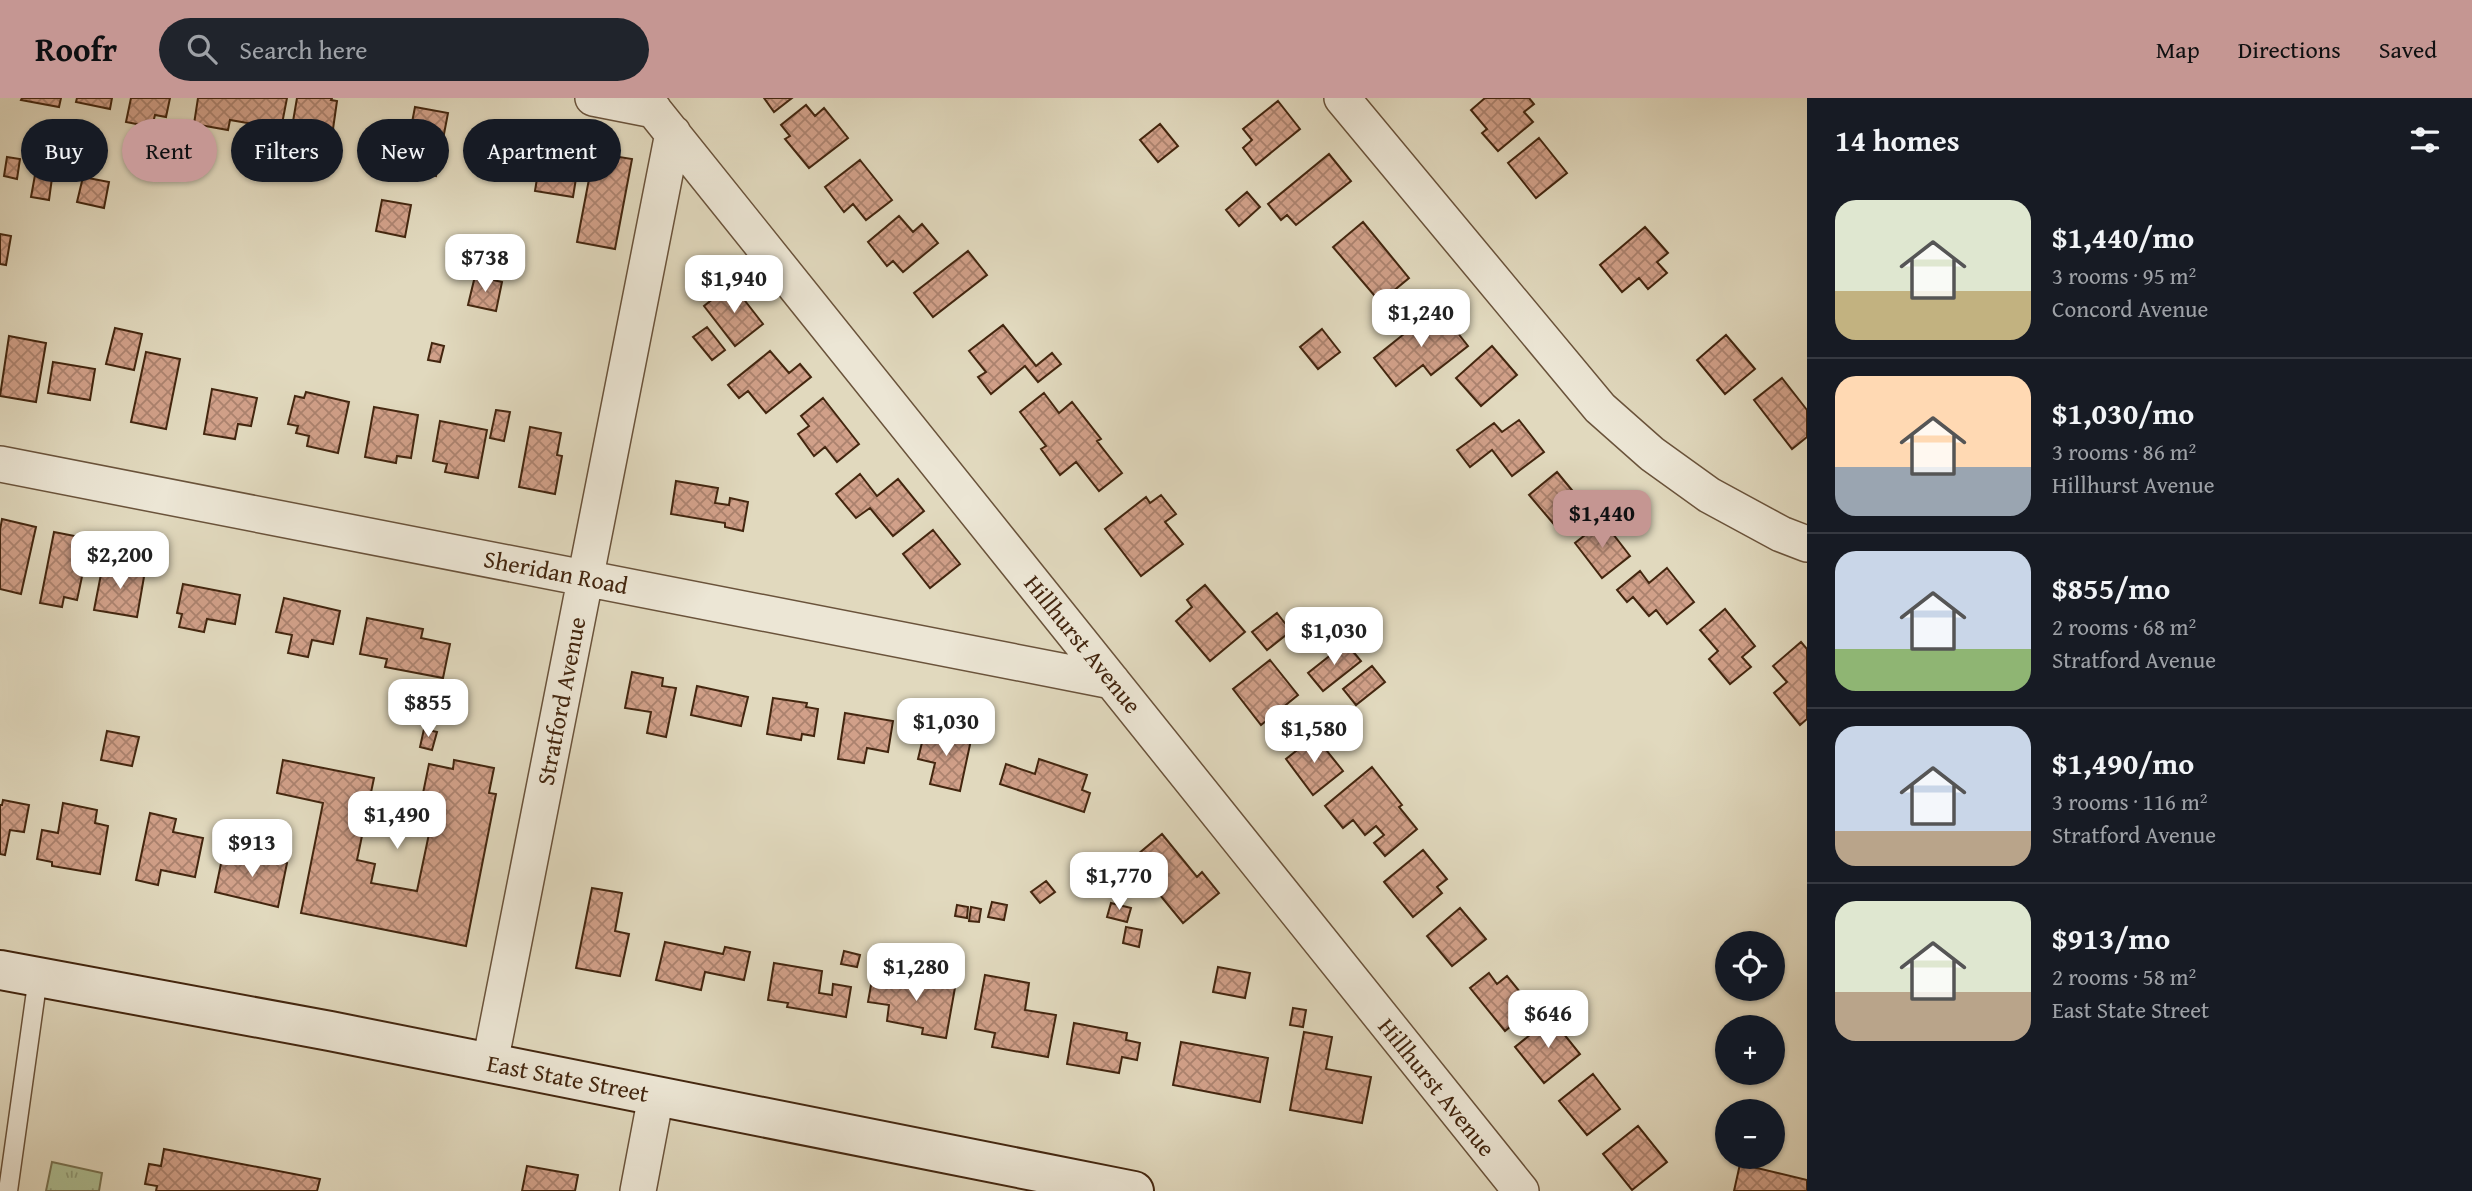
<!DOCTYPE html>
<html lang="en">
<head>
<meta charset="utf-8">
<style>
  :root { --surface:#171b24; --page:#20242c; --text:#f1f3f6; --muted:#9ea1a6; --line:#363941; --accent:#c59692 }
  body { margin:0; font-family:"Gentium Book Plus",serif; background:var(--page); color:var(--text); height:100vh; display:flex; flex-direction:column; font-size:26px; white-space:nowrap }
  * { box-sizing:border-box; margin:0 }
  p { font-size:23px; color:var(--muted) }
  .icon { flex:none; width:38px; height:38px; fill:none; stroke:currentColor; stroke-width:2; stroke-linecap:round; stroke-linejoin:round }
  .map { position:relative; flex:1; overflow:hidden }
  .panel { display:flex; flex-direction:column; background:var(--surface); width:665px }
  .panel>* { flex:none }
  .guide { position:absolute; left:21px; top:21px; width:665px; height:63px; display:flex; gap:14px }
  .tools { position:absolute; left:1715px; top:833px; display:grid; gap:14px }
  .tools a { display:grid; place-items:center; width:70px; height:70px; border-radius:50%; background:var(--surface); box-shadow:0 2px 5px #0004; font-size:35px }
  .price { position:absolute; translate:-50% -60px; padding:0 16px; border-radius:14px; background:#fff; color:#222; font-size:23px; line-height:46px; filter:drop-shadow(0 2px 4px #0008) }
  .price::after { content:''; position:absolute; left:50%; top:42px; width:21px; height:16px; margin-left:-10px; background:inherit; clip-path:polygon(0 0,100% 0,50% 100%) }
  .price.current { background:var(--accent); color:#111 }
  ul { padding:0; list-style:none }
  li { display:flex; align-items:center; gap:21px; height:175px; padding:0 28px }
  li+li { border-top:2px solid var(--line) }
  li span { display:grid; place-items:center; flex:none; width:196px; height:140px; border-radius:21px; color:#555 }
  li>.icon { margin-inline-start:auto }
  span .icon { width:84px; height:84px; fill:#fffc; stroke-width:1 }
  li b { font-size:30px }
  h2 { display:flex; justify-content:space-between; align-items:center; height:84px; padding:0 28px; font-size:30px }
  .pill { padding:0 24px; border-radius:32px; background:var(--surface); box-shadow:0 2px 5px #0004; font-size:24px; line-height:63px }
  .pill.current { background:var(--accent); color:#111 }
  header { display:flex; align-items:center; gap:42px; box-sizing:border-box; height:98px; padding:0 35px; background:var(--accent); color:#111 }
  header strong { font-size:33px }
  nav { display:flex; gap:38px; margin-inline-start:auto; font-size:24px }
  .search { width:490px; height:63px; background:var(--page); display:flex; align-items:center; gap:18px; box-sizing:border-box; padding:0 24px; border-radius:38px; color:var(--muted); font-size:26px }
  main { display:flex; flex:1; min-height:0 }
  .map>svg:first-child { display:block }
</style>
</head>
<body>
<header>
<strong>Roofr</strong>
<div class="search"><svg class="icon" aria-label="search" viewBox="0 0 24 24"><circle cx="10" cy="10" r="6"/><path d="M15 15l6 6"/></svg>Search here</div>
<nav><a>Map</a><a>Directions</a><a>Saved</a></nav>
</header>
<main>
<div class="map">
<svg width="1807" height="1093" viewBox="0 0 1807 1093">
  <defs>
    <pattern id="grass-tufts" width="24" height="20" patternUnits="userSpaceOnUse" patternTransform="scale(1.75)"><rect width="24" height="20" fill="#aec095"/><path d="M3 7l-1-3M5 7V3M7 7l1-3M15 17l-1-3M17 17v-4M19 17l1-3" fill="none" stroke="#8f9c78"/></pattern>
    <pattern id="building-cross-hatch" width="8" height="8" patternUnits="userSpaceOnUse" patternTransform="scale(1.75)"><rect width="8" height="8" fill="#d1a089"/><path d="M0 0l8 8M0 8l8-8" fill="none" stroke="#ab826e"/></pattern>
  </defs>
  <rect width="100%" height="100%" fill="#e1d9be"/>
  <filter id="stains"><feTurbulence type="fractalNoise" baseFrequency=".00286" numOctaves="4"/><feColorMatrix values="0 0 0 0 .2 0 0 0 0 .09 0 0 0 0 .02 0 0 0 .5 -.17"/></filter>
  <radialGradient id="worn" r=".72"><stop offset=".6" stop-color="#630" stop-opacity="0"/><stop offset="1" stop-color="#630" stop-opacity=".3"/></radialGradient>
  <!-- grass -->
  <path fill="url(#grass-tufts)" stroke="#787352" stroke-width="2" d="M52,1064L102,1075L99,1093H46Z"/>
  <!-- building -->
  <path fill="url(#building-cross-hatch)" stroke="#43260f" stroke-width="2" d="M22,0H61L59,9L21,2Z
    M77,0H112L110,11L76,4Z
    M131,0H170L166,19L155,17L152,29L126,24Z
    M198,0H287L281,31L230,22L228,32L194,26Z
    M297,0H332L331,2L337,3L329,59L303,55L305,44L290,41Z
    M764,0H792L774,14Z
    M1485,0H1529L1534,6L1524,14L1533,24L1498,53L1482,35L1487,31L1471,12Z
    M1278,3L1300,31L1256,67L1243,50L1252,42L1243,31Z
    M806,7L815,18L824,10L848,40L809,70L785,41L790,38L781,27Z
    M415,9L448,15L436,78L403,71Z
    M1160,26L1178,48L1158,64L1140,42Z
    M487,29L524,36L517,71L480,64Z
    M544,37L582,43L573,99L535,93Z
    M1539,40L1567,75L1536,100L1508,65Z
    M594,55L632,61L615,151L577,144Z
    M1329,56L1351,83L1296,127L1287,117L1281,122L1268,106Z
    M7,59L20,61L17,81L4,78Z
    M860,62L892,102L866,122L853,106L844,114L825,89Z
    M35,77L52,80L49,102L31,99Z
    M83,79L109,84L104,110L77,104Z
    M1247,94L1260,109L1239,128L1226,112Z
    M382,102L411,107L405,139L376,133Z
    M899,118L913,134L922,126L938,145L903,174L893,163L887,168L868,144Z
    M1363,124L1409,180L1380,204L1333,149Z
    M1645,129L1668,155L1657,164L1667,175L1648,191L1639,180L1622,194L1600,167Z
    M0,136L11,138L6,167L0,166Z
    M968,153L987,177L933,219L914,195Z
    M475,178L502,184L496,213L468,207Z
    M732,186L763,226L735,248L704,208Z
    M1424,210L1441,231L1449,224L1468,248L1431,277L1423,267L1396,288L1374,260L1414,228L1408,222Z
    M1003,227L1036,268L1052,255L1061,266L1038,284L1025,268L991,296L978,279L986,274L969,253Z
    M707,229L725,252L712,262L693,239Z
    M115,230L142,236L134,272L106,266Z
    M1322,231L1340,254L1318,271L1300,249Z
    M1726,237L1755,271L1725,296L1697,262Z
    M9,238L46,245L36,304L0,298Z
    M432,245L444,248L440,264L428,262Z
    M1492,248L1517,277L1481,308L1456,280Z
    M770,253L789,275L800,266L811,279L766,315L748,293L739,300L728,287Z
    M146,254L180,261L166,331L131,324Z
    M53,264L95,271L90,302L48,295Z
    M1782,280L1807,312V339L1792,351L1754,302Z
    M212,291L257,300L251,328L238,326L235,341L204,336Z
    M306,294L349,304L338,355L307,348L309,338L296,335L298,328L288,326L295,298L304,300Z
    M1044,295L1059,315L1072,304L1101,341L1097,343L1122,375L1099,393L1076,364L1060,377L1041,351L1046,348L1020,314Z
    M823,300L859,346L837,364L825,349L814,358L798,336L809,328L801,318Z
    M374,309L418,317L411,360L397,358L396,365L365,359Z
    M496,312L510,314L504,343L490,340Z
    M1519,322L1544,354L1512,378L1492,352L1470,369L1457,352L1494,325L1502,334Z
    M440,323L487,332L478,380L445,374L447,366L433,363Z
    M530,329L561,335L557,357L562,358L555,396L519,389Z
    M1557,374L1585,408L1558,431L1529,397Z
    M860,376L877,398L898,381L924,413L893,438L870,410L856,420L836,396Z
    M676,383L718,390L715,405L729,407L730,400L748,404L743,433L725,429V425L671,416Z
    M1161,397L1176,416L1165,424L1183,446L1141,478L1105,431L1146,399L1150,405Z
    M2,421L36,429L21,496L0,491V432Z
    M1603,423L1630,458L1602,480L1575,445Z
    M933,432L960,466L930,490L903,456Z
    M54,434L90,441L77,502L64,499L62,509L40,505Z
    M103,466L145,473L137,519L94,512Z
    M1667,470L1694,504L1667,526L1656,512L1649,518L1633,499L1627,504L1617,492L1640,473L1649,485Z
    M183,486L240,497L235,526L207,521L204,534L179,529L182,516L177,515Z
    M1205,487L1245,534L1210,563L1176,523L1192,509L1187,502Z
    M284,500L340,513L333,546L312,542L308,559L288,555L292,537L276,534Z
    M1725,511L1755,548L1742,559L1751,569L1730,586L1709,561L1718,553L1700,532Z
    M1277,515L1291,533L1267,552L1252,534Z
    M367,520L423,531L421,540L450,546L443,580L385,569L387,561L360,556Z
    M1801,544L1807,551V621L1800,627L1774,595L1787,584L1773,568Z
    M1346,545L1361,563L1323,593L1308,575Z
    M1270,562L1298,597L1261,627L1233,591Z
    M1372,568L1385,584L1356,607L1343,591Z
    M632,574L663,580L662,588L676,590L666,639L647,635L651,614L625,610Z
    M697,588L748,599L741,628L691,617Z
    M773,600L807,605L806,609L818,611L814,638L802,636L801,642L767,636Z
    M845,615L893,623L888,654L867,650L864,665L838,661Z
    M424,631L437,634L432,652L420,649Z
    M925,632L971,642L960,693L930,686L935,665L918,661Z
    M107,633L139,639L132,668L101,662Z
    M1315,638L1343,673L1313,697L1286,661Z
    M1039,661L1087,677L1082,692L1090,695L1084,714L1000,686L1006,666L1035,676Z
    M283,662L374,680L357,762L375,766L371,785L417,793L434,712L420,710L429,666L453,671L454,662L494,670L489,695L496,696L466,848L301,815L323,705L277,695Z
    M1372,669L1402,707L1399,709L1417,731L1385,758L1374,745L1384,737L1376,728L1365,737L1353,722L1343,730L1325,708Z
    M3,702L29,707L24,734L10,732L5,757L0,756V707H2Z
    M63,705L97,712L95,725L108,728L100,776L52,768V764L37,761L42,732L58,735Z
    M150,715L176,721L173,734L203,740L195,779L161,772L158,787L136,782Z
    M1162,736L1197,779L1202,774L1219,795L1183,825L1131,762Z
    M1423,752L1447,781L1437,789L1442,795L1413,819L1384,784Z
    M238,755L287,765L278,809L215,794L222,761L236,764Z
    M1046,783L1055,794L1040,805L1031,794Z
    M592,790L622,795L615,833L629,836L620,878L576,870Z
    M992,804L1007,807L1004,822L988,819Z
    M1111,805L1131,810L1127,824L1107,819Z
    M957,807L968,809L967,820L955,818Z
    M971,809L981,811L979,824L969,823Z
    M1460,810L1486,841L1452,868L1427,838Z
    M1126,829L1142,832L1139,849L1123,845Z
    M665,844L723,856L725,849L750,854L744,882L705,874L701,892L656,882Z
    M844,853L860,857L857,869L841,866Z
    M774,865L822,873L819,895L832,897L833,886L851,889L846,919L787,909L788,905L768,902Z
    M1218,869L1250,875L1245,900L1213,894Z
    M1489,875L1497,886L1507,878L1533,910L1505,933L1470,890Z
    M873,876L896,880L895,886L916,889L918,878L956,884L946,940L922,936L923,930L887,923L889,907L868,904Z
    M985,877L1029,885L1025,912L1056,917L1048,959L992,949L995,935L975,931Z
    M1293,910L1306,912L1303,929L1290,927Z
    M1551,920L1580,956L1544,985L1515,949Z
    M1074,925L1127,935L1126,942L1140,945L1137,962L1122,959L1119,975L1067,966Z
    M1304,934L1332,939L1326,971L1371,979L1362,1025L1290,1012Z
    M1181,944L1268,960L1260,1004L1173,987Z
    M1593,976L1620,1011L1587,1037L1559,1003Z
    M1638,1028L1667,1064L1632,1092L1603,1056Z
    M164,1051L320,1081L317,1093H156L157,1088L145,1086L149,1066L161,1068Z
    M1740,1066L1807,1082V1093H1734Z
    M527,1068L578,1077L575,1093H522Z"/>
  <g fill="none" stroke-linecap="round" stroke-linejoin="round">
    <defs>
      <path id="lane" d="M8,1093L38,879"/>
      <path id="street" d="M593,0L654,12
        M644,0L1521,1093
        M1342,0L1600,310L1652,356L1709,397L1781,436L1807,446
        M0,366L1112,583
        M490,965L673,35
        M638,1093L656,998"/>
      <path id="secondary" d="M0,872L330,933L1134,1093"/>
    </defs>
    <!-- lane casing -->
    <use href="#lane" stroke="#6a533b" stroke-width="21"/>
    <!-- street casing -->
    <use href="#street" stroke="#6a533b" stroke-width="38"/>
    <!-- secondary casing -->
    <use href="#secondary" stroke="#43260f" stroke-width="42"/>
    <!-- lane -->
    <use href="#lane" stroke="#ece6d5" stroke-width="18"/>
    <!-- street -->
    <use href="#street" stroke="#ece6d5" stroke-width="35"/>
    <!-- secondary -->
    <use href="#secondary" stroke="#ece6d5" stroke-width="38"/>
  </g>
  <g text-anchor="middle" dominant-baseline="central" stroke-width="5" stroke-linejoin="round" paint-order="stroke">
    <!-- street labels -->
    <g font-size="24" fill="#43260f" stroke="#ece6d5">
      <text transform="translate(556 474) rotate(11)">Sheridan Road</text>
      <text transform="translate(1083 546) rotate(51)">Hillhurst Avenue</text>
      <text transform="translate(561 603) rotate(-79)">Stratford Avenue</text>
      <text transform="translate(568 980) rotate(11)">East State Street</text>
      <text transform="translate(1437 989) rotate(51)">Hillhurst Avenue</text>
    </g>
  </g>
  <rect width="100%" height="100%" filter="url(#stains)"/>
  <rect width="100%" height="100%" fill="url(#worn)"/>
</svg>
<div class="tools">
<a><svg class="icon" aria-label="locate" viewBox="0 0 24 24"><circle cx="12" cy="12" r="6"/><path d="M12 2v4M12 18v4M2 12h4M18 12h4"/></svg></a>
<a>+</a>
<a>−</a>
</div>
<b class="price" style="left:485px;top:196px">$738</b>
<b class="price" style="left:734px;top:217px">$1,940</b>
<b class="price" style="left:1421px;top:251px">$1,240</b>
<b class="price current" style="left:1602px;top:452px">$1,440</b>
<b class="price" style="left:120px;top:493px">$2,200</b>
<b class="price" style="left:1334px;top:569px">$1,030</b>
<b class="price" style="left:428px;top:641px">$855</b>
<b class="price" style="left:946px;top:660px">$1,030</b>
<b class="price" style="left:1314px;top:667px">$1,580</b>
<b class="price" style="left:397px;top:753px">$1,490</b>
<b class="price" style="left:252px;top:781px">$913</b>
<b class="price" style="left:1119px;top:814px">$1,770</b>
<b class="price" style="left:916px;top:905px">$1,280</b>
<b class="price" style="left:1548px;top:952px">$646</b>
<div class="guide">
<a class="pill">Buy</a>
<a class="pill current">Rent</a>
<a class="pill">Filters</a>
<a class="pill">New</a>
<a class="pill">Apartment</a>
</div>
</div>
<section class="panel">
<h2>14 homes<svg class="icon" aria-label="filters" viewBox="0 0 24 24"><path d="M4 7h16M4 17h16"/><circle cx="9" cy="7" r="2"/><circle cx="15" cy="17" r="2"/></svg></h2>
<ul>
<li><span style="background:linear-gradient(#dfe7d0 65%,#c2b280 0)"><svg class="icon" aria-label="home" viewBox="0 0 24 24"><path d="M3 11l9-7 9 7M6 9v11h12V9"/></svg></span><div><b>$1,440/mo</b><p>3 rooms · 95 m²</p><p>Concord Avenue</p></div></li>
<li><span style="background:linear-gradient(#ffd9b3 65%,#9aa5b1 0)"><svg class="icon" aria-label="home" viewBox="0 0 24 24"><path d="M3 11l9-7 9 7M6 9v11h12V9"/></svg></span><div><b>$1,030/mo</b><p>3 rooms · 86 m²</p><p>Hillhurst Avenue</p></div></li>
<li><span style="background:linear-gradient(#c9d6e8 70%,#8fb573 0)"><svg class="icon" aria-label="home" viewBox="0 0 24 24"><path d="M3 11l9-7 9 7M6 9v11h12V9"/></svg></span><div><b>$855/mo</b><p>2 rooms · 68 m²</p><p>Stratford Avenue</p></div></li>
<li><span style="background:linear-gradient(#c9d6e8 75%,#b9a48a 0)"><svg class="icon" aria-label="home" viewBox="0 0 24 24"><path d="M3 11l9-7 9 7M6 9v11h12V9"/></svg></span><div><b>$1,490/mo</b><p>3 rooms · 116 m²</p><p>Stratford Avenue</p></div></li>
<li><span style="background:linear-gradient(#dfe7d0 65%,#b9a48a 0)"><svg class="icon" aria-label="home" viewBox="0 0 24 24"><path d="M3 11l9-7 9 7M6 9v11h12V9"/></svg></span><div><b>$913/mo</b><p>2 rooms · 58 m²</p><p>East State Street</p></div></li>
</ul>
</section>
</main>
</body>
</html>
